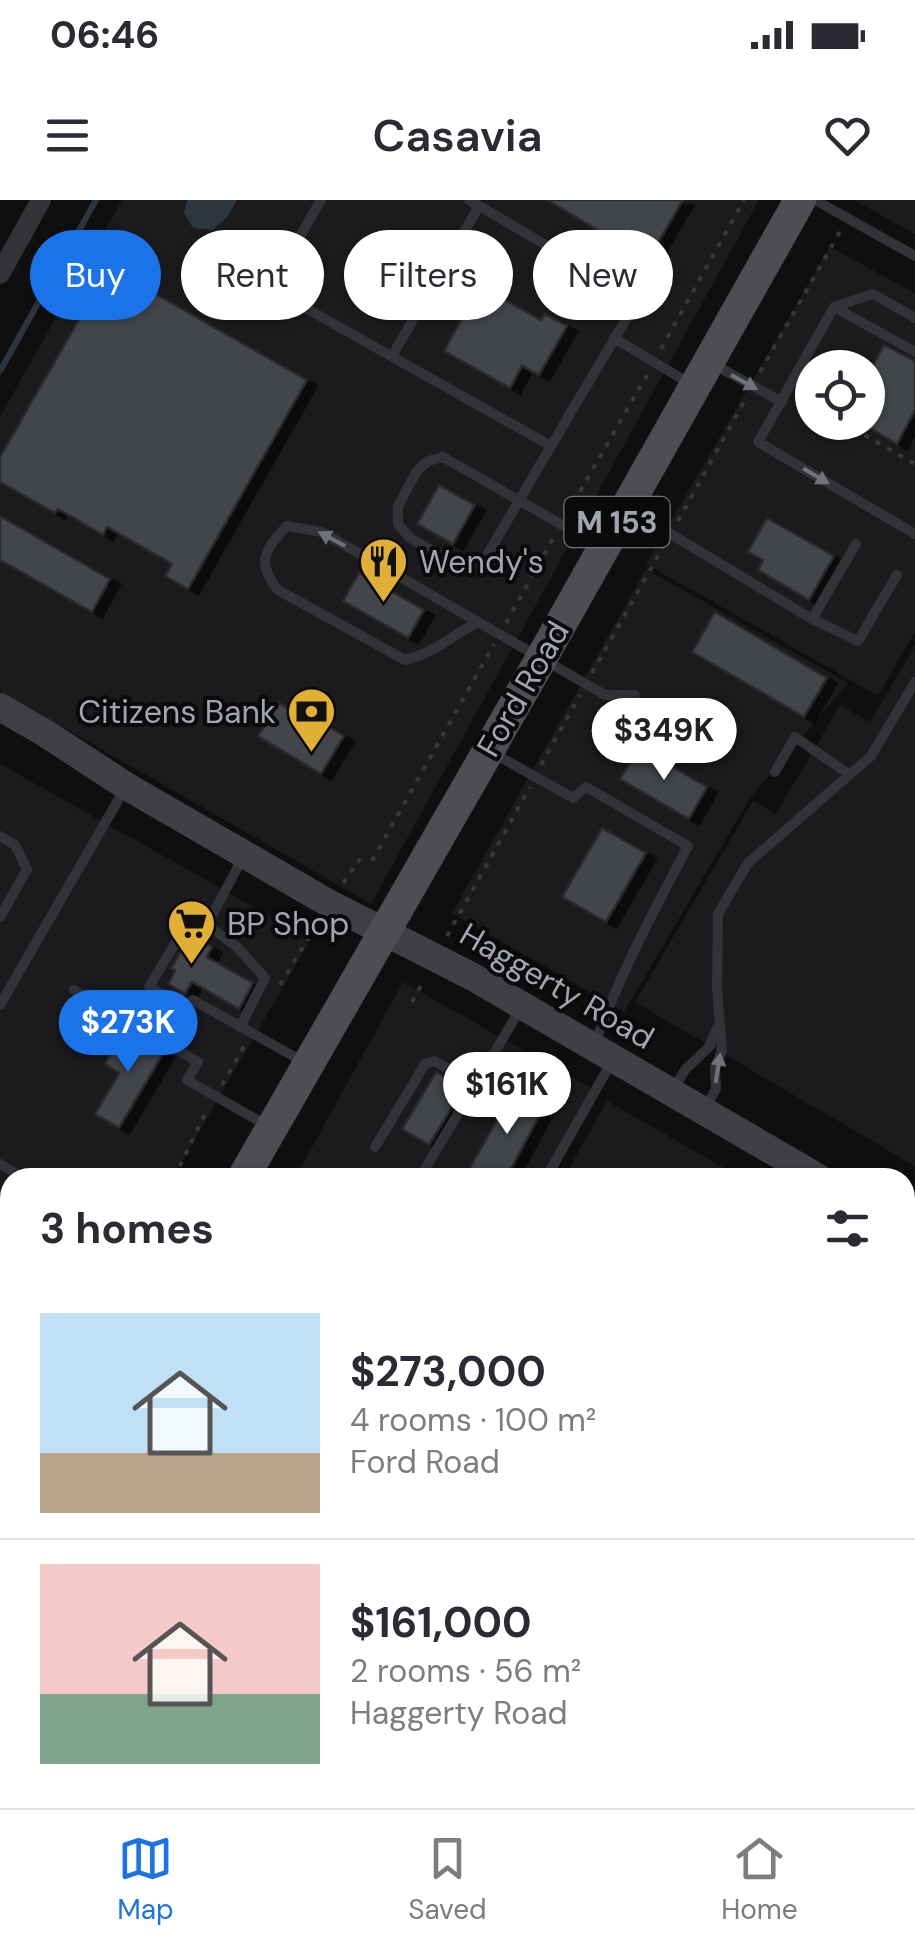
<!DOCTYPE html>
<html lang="en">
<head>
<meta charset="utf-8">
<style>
  :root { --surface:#fff; --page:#f2f2f3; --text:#2b2b33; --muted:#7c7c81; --line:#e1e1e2; --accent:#1a73e8 }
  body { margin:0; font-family:"DM Sans",sans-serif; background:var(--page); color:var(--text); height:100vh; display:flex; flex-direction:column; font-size:38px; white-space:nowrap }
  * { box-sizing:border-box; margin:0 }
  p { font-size:32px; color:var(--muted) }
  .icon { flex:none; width:55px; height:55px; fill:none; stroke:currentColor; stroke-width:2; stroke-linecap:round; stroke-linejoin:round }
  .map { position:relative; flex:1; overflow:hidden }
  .drawer { position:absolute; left:0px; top:968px; width:915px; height:642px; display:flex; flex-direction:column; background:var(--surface); border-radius:30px 30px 0 0; box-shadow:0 2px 8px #0004 }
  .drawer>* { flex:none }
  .banner { position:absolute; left:30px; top:30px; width:855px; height:90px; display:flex; gap:20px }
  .controls { position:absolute; left:795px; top:150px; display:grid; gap:20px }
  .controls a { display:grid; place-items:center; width:90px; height:90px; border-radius:50%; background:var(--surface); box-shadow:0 2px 8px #0004; font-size:50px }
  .price { position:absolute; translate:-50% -85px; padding:0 22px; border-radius:35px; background:#fff; color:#222; font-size:32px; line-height:65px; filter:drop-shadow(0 2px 5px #0008) }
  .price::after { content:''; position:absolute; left:50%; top:60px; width:30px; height:22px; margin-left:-15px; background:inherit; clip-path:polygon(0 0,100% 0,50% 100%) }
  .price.on { background:var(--accent); color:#fff }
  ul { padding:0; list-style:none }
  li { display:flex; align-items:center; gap:30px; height:250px; padding:0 40px }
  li+li { border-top:2px solid var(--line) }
  li span { display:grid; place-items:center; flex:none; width:280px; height:200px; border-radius:0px; color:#555 }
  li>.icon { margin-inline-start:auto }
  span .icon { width:120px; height:120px; fill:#fffc; stroke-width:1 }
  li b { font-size:42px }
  h2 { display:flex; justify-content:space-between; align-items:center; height:120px; padding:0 40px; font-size:42px }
  .tag { padding:0 35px; border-radius:45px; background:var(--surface); box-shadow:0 2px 8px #0004; font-size:35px; line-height:90px }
  .tag.on { background:var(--accent); color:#fff }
  .status { display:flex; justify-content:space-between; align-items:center; height:70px; padding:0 50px; background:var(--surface); direction:ltr }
  .status svg { height:28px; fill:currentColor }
  header { display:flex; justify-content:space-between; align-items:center; height:130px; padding:0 40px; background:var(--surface); font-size:45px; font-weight:600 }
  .menu { display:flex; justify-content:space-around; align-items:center; height:140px; border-top:2px solid var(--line); background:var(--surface); font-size:28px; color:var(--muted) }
  .menu a { display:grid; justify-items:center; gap:5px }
  .menu .on { color:var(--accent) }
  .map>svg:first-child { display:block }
</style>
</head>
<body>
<div class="status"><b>06:46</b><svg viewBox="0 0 49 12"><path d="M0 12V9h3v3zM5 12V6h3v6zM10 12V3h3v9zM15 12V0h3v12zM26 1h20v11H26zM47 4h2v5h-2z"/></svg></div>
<header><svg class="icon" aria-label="menu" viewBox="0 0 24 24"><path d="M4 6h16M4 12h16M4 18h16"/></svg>Casavia<svg class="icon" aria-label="heart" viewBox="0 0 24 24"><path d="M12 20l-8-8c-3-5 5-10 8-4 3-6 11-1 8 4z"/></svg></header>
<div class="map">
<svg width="915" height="1608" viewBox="0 0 915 1608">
  <defs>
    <filter id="shadow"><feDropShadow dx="10" dy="5.5" stdDeviation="0" flood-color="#0009"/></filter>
  </defs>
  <rect width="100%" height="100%" fill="#0f0f10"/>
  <!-- built -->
  <path fill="#1b1b1d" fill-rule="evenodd" d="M122,0H759L371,704L0,491V217Z
    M854,0H915V34Z
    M830,47L915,93V432L878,496L646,364ZM812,168H868V222H812Z
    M646,369L848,483L750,598L624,812L452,713Z
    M915,446V966L635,802L753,601L776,614L840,505L870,522Z
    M0,564L311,739L173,977L10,978V1234L0,1228Z
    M403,782L596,891L547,977L295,978Z
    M607,901L740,977H564Z
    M905,1073L915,1079V1144L905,1161Z
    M455,1600H644L639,1608H458Z"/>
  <!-- water -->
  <path fill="#2e353c" d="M187,0H237L227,17L213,30L193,28L184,13Z
    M905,1524L915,1528V1600L905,1593Z"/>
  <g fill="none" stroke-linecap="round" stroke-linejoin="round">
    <!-- stream -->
    <path stroke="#2e353c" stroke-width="6" d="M0,171L96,0"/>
  </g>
  <!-- building -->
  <path fill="#434448" stroke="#29292c" stroke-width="2.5" filter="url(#shadow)" d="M547,0H683L648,60Z
    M112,62L135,76L133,81L307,180L188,389L165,376L172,364L107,327L103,335L58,309L55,313L0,282V257Z
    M480,86L541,120L545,114L567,126L539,175L522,166L510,188L444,151Z
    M884,145L915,161V210L897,244L868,227V175Z
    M439,285L475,305L453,344L417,324Z
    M0,316L110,379L92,412L0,360Z
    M767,318L834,356L809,400L758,370L763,360L748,352Z
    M359,373L424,410L408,438L343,401Z
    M715,412L827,478L804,517L692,452Z
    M279,503L320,528L323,523L344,536L321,574L258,536Z
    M639,547L707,587L689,619L620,579Z
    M602,628L646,653L606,722L562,697Z
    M195,737L212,747L207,757L253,783L239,809L192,782L185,794L168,784L175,771L171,768L182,749L186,751Z
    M119,826L164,852L119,928L95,914L119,873L105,864L117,842L111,838Z
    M436,872L464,887L429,945L402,929Z
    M512,888L544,907L506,978H479L468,971L506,904L503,903Z"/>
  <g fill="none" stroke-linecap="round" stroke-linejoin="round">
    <!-- path -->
    <path stroke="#36383c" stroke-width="4" stroke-dasharray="5 8" stroke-linecap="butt" d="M661,149L744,0
      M760,172L842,28
      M799,199L812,206
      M842,222L915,264
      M567,314L647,175
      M678,321L746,198
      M506,423L555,335
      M592,473L663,347
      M541,565L580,495
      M372,661L494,444
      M343,683L360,659
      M447,736L530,587
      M280,785L316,725
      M412,802L424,780
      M222,885L245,845
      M174,978L207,910
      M0,1277L10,1259"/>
    <!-- lane -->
    <path stroke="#323337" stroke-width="10" d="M321,0L270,88L551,246L638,99L469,0
      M815,0L915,56
      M834,107L915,152
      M915,118L873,94L834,107L758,242L915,334
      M614,138L689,183
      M392,156L479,6
      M713,164L782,202
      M551,246L479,369L466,370L410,338L398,324V306L417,271L428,261L443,257L597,345
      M631,310L812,419L858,441L897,375
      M812,419L856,344
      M476,423C452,436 432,454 405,460L278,390C256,363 264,350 287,326L322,332L605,495H635
      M493,553L573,598L586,587L688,646C653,712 619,776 594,846
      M775,572L795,537L850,575
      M0,636L15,645L27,669L0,717
      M207,725L190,719L149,787L184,806L193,800L302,861
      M74,790L198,862L187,880L266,925
      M0,805L124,590
      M240,827L265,778L236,746L207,725L242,659
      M673,890L685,870L709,847L717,828
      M704,910L716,889L715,869L722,850L717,788L718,714L748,663L871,556L915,482
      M375,947L425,864L434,861L477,884
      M0,964L23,978
      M422,974L522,806
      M546,978L612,861
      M0,995L10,1001
      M0,1008L10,1014
      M0,1096L10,1101
      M0,1111L10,1117
      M497,1600L500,1608
      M601,1608L605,1600
      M680,1608L685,1600"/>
    <!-- street -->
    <path stroke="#323337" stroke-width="20" d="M0,74L41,0"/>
    <!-- secondary -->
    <path stroke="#3f4045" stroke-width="28" d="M0,507L45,533L126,586L330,704L473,777L819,978
      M905,1027L915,1033"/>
    <!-- primary -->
    <path stroke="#4d4e54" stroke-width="32" d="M243,978L541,459L800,0
      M0,1442L10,1424"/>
    <!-- highway -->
    <path stroke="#5d5f65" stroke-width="38" d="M0,1344L10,1350
      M0,1555L10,1550
      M274,1600L282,1608
      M367,1600L371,1608"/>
  </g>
  <!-- one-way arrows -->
  <defs><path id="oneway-solid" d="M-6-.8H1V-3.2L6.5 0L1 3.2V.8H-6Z" transform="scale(2.5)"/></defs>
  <g fill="#6f727a">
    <use href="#oneway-solid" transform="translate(744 182) rotate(29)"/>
    <use href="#oneway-solid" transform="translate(816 276) rotate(31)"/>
    <use href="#oneway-solid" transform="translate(332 339) rotate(-152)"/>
    <use href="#oneway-solid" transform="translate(718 868) rotate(-81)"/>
  </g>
  <!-- icons -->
  <defs>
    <symbol id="restaurant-pin" viewBox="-11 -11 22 30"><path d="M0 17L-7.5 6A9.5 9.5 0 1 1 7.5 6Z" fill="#e2af35" stroke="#0a0a0b"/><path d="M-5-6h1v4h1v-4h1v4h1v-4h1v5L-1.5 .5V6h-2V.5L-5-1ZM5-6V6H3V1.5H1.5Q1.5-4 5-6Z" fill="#111"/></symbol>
    <symbol id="bank-pin" viewBox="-11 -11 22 30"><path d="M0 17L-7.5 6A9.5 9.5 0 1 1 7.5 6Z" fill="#e2af35" stroke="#0a0a0b"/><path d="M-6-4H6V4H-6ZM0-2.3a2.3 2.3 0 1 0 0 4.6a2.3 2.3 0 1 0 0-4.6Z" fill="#111"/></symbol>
    <symbol id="supermarket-pin" viewBox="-11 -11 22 30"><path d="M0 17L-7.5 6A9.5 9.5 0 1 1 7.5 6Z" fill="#e2af35" stroke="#0a0a0b"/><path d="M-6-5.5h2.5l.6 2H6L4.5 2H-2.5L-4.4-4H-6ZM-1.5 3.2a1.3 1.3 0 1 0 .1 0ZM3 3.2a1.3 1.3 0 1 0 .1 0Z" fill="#111"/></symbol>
  </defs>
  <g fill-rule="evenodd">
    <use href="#restaurant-pin" x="356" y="334" width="55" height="75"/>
    <use href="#bank-pin" x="284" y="484" width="55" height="75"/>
    <use href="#supermarket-pin" x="164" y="696" width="55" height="75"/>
  </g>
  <g text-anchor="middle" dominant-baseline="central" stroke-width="8" stroke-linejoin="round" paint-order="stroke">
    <!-- shield labels -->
    <rect fill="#0a0a0b" stroke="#74767e" stroke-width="2.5" x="564.5" y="297" width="105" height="50" rx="8"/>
    <g font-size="30" font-weight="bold" fill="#a1a5b0">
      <text x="617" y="322">M 153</text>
    </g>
    <!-- poi labels -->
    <g font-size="32" fill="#a1a5b0" stroke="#0a0a0b" text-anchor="start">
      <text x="419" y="362">Wendy's</text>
      <text x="276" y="512" text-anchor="end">Citizens Bank</text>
      <text x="227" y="724">BP Shop</text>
    </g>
    <!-- street labels -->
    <g font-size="32" fill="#a1a5b0" stroke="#0a0a0b">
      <text transform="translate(523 489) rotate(-60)">Ford Road</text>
      <text transform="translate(557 786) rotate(30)">Haggerty Road</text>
    </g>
  </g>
</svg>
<div class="controls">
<a><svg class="icon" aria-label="locate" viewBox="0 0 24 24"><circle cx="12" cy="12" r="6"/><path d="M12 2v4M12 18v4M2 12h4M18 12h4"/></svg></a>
</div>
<b class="price" style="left:664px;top:583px">$349K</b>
<b class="price on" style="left:128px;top:875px">$273K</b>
<b class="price" style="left:507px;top:937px">$161K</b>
<div class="banner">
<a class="tag on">Buy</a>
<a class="tag">Rent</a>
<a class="tag">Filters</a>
<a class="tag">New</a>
</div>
<section class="drawer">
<h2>3 homes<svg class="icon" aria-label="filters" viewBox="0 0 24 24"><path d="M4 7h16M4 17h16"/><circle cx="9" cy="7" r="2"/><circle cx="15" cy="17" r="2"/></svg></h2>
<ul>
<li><span style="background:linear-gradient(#bfe0f5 70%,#b9a48a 0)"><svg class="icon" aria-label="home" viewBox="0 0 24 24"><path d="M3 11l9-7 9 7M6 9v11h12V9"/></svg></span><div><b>$273,000</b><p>4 rooms · 100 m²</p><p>Ford Road</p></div></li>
<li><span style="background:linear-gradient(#f6c9c9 65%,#7fa58c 0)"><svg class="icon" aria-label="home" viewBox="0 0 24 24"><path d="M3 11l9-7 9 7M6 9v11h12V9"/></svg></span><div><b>$161,000</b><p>2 rooms · 56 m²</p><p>Haggerty Road</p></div></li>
</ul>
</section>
</div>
<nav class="menu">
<a class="on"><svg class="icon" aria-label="map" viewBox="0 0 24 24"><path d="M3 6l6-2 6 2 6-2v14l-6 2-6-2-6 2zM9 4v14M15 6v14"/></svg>Map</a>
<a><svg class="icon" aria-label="saved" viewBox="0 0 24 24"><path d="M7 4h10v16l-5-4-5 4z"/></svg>Saved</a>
<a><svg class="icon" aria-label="home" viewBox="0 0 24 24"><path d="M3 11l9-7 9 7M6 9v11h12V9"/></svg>Home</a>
</nav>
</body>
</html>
